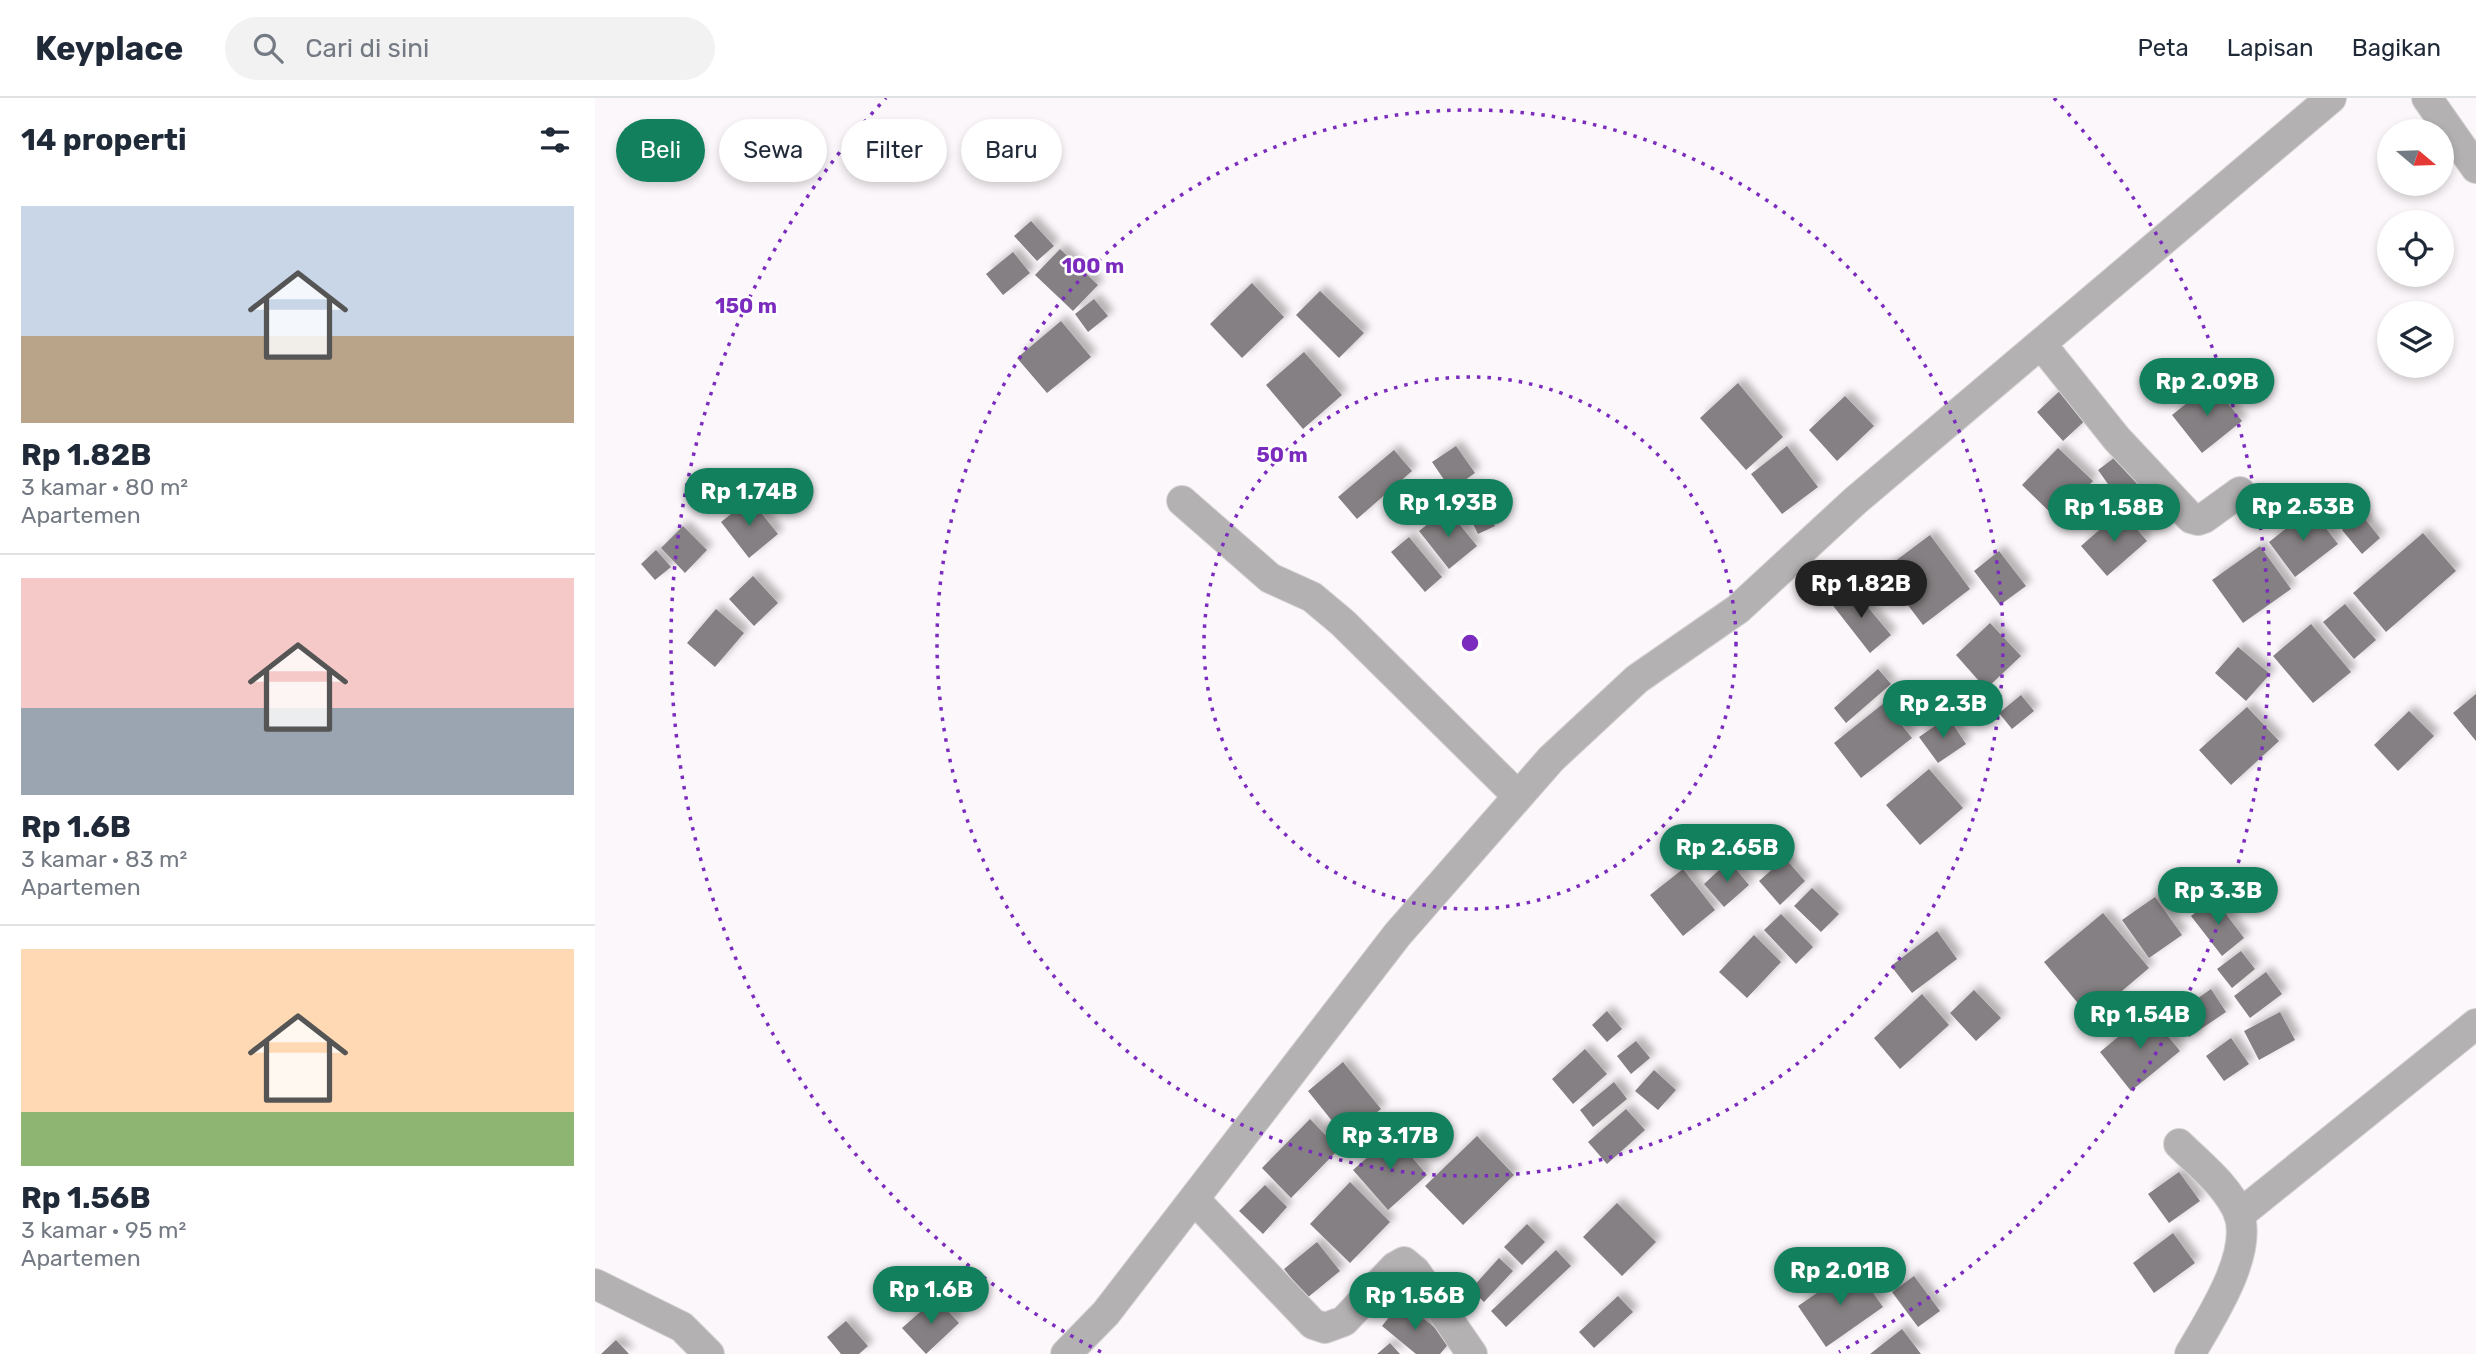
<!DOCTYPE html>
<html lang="id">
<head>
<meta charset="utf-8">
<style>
  :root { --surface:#fff; --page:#f2f2f3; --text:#1f2937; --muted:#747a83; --line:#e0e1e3; --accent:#12805c }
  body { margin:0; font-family:Rubik,sans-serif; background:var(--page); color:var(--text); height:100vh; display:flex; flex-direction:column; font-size:26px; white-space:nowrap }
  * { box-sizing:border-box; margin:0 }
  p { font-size:23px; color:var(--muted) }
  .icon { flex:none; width:38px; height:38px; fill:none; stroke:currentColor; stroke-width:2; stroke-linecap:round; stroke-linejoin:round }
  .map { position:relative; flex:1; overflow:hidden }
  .details { display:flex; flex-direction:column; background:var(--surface); width:595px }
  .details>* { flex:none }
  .guide { position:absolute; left:21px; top:21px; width:665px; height:63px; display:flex; gap:14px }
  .needle { width:46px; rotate:109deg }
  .fabs { position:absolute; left:1782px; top:21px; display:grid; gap:14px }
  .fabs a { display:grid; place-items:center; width:77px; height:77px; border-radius:50%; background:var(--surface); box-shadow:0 4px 10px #0003; font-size:35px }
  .price { position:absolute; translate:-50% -60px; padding:0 16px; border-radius:24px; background:var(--accent); color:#fff; font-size:23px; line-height:46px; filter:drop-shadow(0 2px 4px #0008) }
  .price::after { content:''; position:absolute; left:50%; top:42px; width:21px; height:16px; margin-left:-10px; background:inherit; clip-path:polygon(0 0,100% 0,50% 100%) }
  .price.active { background:#222; color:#fff }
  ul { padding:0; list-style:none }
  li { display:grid; align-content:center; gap:14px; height:371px; padding:0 21px }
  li+li { border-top:2px solid var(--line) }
  li span { display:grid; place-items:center; height:217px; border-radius:0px; color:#555 }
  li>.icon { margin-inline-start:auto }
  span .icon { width:126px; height:126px; fill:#fffc; stroke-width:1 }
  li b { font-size:30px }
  h2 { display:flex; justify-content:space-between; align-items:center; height:84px; padding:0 21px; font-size:30px }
  .tag { padding:0 24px; border-radius:32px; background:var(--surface); box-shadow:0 4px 10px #0003; font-size:24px; line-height:63px }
  .tag.active { background:var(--accent); color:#fff }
  header { display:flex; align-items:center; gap:42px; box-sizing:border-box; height:98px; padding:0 35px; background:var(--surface); border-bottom:2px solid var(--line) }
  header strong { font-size:33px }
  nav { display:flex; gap:38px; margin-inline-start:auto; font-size:24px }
  .search { width:490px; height:63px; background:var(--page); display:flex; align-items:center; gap:18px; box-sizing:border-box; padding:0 24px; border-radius:38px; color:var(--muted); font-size:26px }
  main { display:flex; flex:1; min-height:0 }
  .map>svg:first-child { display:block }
</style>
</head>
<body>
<header>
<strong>Keyplace</strong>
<div class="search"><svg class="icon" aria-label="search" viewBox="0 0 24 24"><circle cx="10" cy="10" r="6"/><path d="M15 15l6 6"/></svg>Cari di sini</div>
<nav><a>Peta</a><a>Lapisan</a><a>Bagikan</a></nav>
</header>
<main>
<section class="details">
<h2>14 properti<svg class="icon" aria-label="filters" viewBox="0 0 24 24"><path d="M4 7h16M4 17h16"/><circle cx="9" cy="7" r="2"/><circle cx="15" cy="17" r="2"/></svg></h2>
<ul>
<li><span style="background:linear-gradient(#c9d6e8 60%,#b9a48a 0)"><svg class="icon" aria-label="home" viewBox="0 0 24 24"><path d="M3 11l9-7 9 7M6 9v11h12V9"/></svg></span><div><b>Rp 1.82B</b><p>3 kamar · 80 m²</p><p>Apartemen</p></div></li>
<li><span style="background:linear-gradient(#f6c9c9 60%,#9aa5b1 0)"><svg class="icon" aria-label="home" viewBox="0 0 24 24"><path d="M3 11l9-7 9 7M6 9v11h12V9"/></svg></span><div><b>Rp 1.6B</b><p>3 kamar · 83 m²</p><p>Apartemen</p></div></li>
<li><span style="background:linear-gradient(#ffd9b3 75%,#8fb573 0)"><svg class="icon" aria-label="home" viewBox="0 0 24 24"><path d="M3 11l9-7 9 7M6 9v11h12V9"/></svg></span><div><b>Rp 1.56B</b><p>3 kamar · 95 m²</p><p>Apartemen</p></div></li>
</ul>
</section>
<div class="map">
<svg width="1881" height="1256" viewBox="0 0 1881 1256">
  <defs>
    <filter id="shadow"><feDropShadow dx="6" dy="-6" stdDeviation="3.5" flood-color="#0004"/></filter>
  </defs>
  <rect width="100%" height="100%" fill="#fcf7fa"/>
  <!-- building -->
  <path fill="#858083" filter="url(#shadow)" d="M436,123L459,148L442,163L419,138Z
    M465,151L503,187L478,213L440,177Z
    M418,154L435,175L408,197L391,176Z
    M657,185L689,219L647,260L615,226Z
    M725,193L769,235L744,260L701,217Z
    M499,201L513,218L493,234L480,216Z
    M466,223L496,259L452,295L422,260Z
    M709,254L747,297L708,331L671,287Z
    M1143,285L1188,339L1151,372L1105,320Z
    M1617,285L1647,323L1607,355L1577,317Z
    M1469,289L1495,318L1468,343L1442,314Z
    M1250,298L1279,328L1242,363L1214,332Z
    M861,348L880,375L856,392L837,364Z
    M1192,348L1223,389L1187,416L1156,376Z
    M1463,350L1498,383L1461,420L1427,387Z
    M1531,351L1574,410L1545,431L1503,372Z
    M799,352L817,373L762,421L743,399Z
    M880,388L900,428L883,436L863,396Z
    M155,401L183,436L154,460L126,424Z
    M852,411L882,448L854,471L824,433Z
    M1716,411L1743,446L1700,479L1674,444Z
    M1526,413L1552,443L1512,478L1486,448Z
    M1766,416L1785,440L1767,456L1747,432Z
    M88,428L112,452L90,475L66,450Z
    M1828,435L1861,473L1791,534L1758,495Z
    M1335,437L1375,491L1328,527L1287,473Z
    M814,439L847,479L830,494L796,454Z
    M1665,448L1696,491L1648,525L1617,482Z
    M61,452L76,469L60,482L46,466Z
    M1404,453L1431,488L1405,507L1379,473Z
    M158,478L183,505L159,528L134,501Z
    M1256,489L1296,537L1275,555L1236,505Z
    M1750,506L1781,542L1759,561L1728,524Z
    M121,511L149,535L120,569L92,545Z
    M1395,525L1426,558L1391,591L1361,557Z
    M1716,526L1756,574L1718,605L1678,558Z
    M1643,549L1675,576L1651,603L1620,575Z
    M1283,571L1296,586L1251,625L1239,610Z
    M1881,596V643L1858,615Z
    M1426,597L1439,613L1417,631L1404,615Z
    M1289,605L1317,640L1266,680L1239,645Z
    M1652,609L1684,643L1636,687L1604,652Z
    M1814,613L1839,638L1803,673L1779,647Z
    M1353,619L1371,646L1343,665L1324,639Z
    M1334,671L1368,710L1325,747L1291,707Z
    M1190,760L1210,783L1185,807L1164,783Z
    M1134,763L1154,787L1129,809L1109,786Z
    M1088,771L1120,812L1088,838L1055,797Z
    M1217,790L1244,816L1226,834L1199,808Z
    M1560,799L1587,837L1554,860L1527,822Z
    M1619,800L1649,840L1627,858L1596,818Z
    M1508,815L1554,870L1495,920L1449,864Z
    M1186,816L1218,849L1201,866L1169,832Z
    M1342,833L1362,861L1317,895L1296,868Z
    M1159,837L1186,864L1152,900L1124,874Z
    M1646,853L1660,871L1637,890L1622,871Z
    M1671,874L1687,896L1655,920L1639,898Z
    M1616,891L1631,914L1594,939L1579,917Z
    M1379,892L1406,920L1381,943L1355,915Z
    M1327,896L1354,927L1305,971L1279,940Z
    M1012,913L1027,931L1012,944L997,927Z
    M1553,914L1585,953L1536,993L1505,954Z
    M1685,914L1700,942L1664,962L1649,933Z
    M1636,940L1654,966L1629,983L1611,958Z
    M1041,943L1055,960L1036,976L1022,958Z
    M990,951L1012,976L978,1006L957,981Z
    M748,964L786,1011L750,1039L713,993Z
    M1059,972L1081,992L1063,1012L1040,993Z
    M1019,984L1032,1001L998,1029L985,1012Z
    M1031,1011L1050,1032L1012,1066L993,1044Z
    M715,1021L744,1051L696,1100L667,1070Z
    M798,1037L832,1077L793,1112L758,1072Z
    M882,1038L919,1077L868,1127L830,1088Z
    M1584,1074L1605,1103L1574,1125L1553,1096Z
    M755,1084L795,1124L755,1165L715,1126Z
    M670,1087L692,1109L668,1136L644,1113Z
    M1022,1105L1061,1144L1027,1178L988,1139Z
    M932,1126L950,1144L927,1167L909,1149Z
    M1578,1135L1600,1165L1559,1195L1538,1165Z
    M722,1144L745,1173L712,1200L689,1171Z
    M961,1152L976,1168L911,1229L896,1213Z
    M904,1160L918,1173L889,1204L876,1191Z
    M1260,1169L1288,1209L1231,1249L1203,1208Z
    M1319,1178L1345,1213L1323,1229L1297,1194Z
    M1023,1198L1038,1214L999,1250L984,1234Z
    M341,1200L364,1225L331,1256L307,1230Z
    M807,1203L856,1243L845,1256H821L787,1228Z
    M251,1223L273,1248L264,1256H246L232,1239Z
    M1307,1231L1326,1256H1275Z
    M21,1242L34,1256H6Z
    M795,1245L805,1256H782Z"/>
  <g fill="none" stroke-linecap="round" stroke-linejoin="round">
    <defs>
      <path id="minor" d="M1832,0L1881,70
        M1446,246L1522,341L1596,420L1603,422L1609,420L1645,394
        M587,403L675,480L717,499L748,525L923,698
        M1584,1046C1604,1066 1633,1088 1644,1116C1658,1157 1615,1221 1595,1256
        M599,1101L718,1226L730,1230L749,1223L800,1169L809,1164L820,1173L877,1256
        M1644,1117L1881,926
        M0,1186L87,1229L114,1256
        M471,1256L511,1215L802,837L956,661L1042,581L1143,511L1260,403L1736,0"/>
    </defs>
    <!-- minor casing -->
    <use href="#minor" stroke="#d8d4d6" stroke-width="32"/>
    <!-- minor -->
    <use href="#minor" stroke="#b3b1b2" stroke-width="30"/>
  </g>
  <!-- distance rings -->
  <g fill="none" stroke="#7b2cbf" stroke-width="3.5" stroke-dasharray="3.5 7">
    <circle cx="875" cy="545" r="266"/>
    <circle cx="875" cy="545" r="533"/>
    <path d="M506 1254A799 799 0 0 1 291 0M1459 0A799 799 0 0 1 1244 1254"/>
  </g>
  <circle cx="875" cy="545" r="10" fill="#7b2cbf" stroke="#fff" stroke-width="3.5"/>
  <g font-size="21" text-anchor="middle" font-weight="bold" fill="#7b2cbf" stroke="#fff" stroke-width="5" stroke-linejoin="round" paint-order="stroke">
    <text x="498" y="175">100 m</text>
    <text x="151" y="215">150 m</text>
    <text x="687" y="364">50 m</text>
  </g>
</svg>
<div class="fabs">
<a><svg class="needle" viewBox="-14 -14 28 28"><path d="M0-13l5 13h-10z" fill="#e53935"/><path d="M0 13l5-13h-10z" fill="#747a83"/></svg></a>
<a><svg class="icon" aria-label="locate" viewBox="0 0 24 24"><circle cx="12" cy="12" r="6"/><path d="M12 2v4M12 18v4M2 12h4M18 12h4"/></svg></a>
<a><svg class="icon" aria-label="layers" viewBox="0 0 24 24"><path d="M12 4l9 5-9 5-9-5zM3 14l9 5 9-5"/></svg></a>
</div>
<b class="price" style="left:1612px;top:320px">Rp 2.09B</b>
<b class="price" style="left:154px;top:430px">Rp 1.74B</b>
<b class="price" style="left:853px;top:441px">Rp 1.93B</b>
<b class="price" style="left:1708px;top:445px">Rp 2.53B</b>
<b class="price" style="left:1519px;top:446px">Rp 1.58B</b>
<b class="price active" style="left:1266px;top:522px">Rp 1.82B</b>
<b class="price" style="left:1348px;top:642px">Rp 2.3B</b>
<b class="price" style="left:1132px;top:786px">Rp 2.65B</b>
<b class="price" style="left:1623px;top:829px">Rp 3.3B</b>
<b class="price" style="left:1545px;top:953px">Rp 1.54B</b>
<b class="price" style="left:795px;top:1074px">Rp 3.17B</b>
<b class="price" style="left:1245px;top:1209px">Rp 2.01B</b>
<b class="price" style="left:336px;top:1228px">Rp 1.6B</b>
<b class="price" style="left:820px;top:1234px">Rp 1.56B</b>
<div class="guide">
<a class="tag active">Beli</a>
<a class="tag">Sewa</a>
<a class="tag">Filter</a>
<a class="tag">Baru</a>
</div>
</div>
</main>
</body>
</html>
